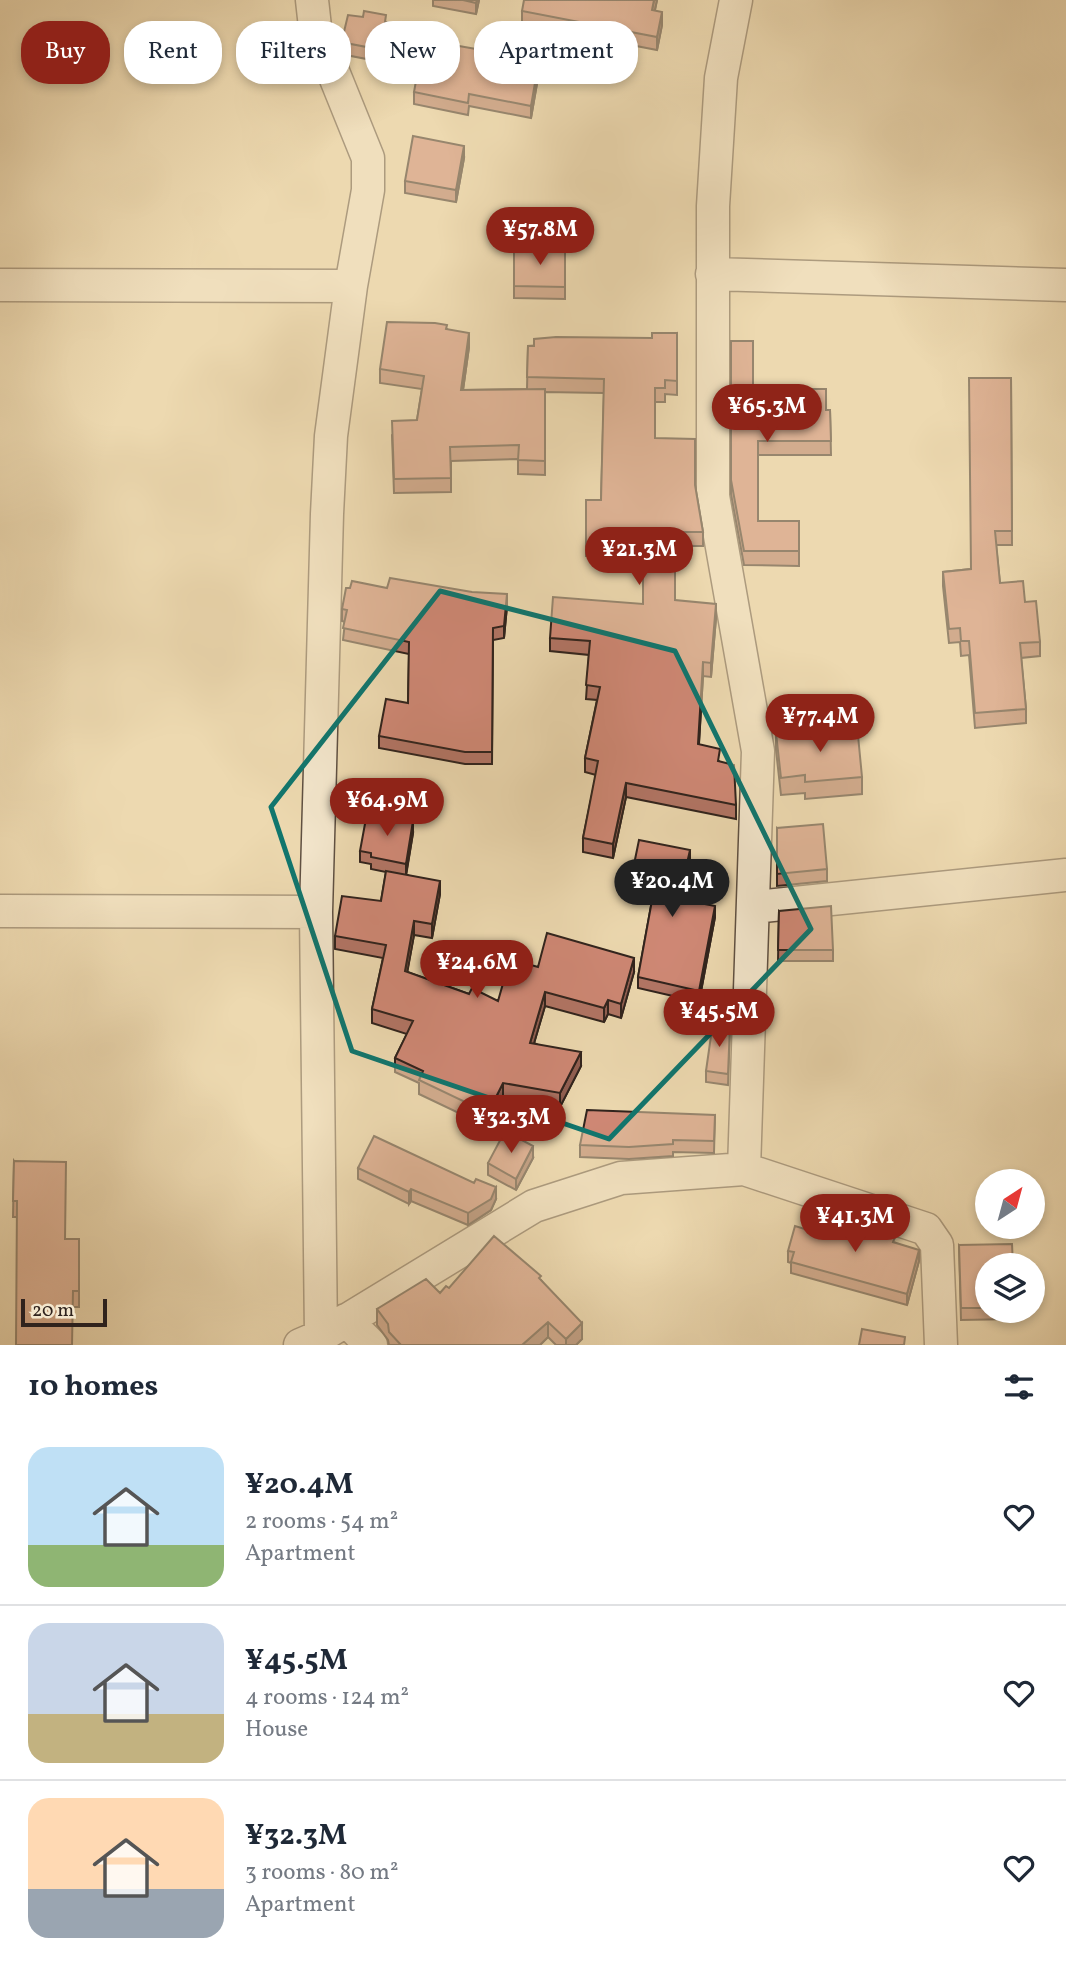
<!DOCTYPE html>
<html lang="en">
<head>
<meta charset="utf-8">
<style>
  :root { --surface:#fff; --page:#f2f2f3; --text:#1f2937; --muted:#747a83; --line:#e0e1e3; --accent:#8f2418 }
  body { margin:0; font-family:Vollkorn,serif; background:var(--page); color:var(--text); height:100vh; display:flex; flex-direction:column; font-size:26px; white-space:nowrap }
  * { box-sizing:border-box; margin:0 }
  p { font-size:23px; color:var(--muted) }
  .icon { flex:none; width:38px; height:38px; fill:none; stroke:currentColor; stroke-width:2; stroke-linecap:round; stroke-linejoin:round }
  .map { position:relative; height:1345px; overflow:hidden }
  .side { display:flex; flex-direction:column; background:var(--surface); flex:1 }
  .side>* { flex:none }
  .banner { position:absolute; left:21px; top:21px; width:700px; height:63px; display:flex; gap:14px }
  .needle { width:46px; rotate:36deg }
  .tools { position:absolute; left:975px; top:1169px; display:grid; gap:14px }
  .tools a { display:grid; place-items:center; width:70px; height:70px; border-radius:50%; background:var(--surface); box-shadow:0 4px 10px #0003; font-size:35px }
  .scale { position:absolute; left:21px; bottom:18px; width:86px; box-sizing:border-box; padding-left:7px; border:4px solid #30231d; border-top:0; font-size:19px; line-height:24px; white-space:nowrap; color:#30231d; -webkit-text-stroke:5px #f3e6cc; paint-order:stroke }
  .price { position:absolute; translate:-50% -60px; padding:0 16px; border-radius:24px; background:var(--accent); color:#fff; font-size:23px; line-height:46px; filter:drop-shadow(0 2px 4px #0008) }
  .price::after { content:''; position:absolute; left:50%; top:42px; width:21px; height:16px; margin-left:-10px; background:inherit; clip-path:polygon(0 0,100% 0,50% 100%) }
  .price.current { background:#222; color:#fff }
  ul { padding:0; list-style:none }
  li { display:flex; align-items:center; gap:21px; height:175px; padding:0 28px }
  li+li { border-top:2px solid var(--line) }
  li span { display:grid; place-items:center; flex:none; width:196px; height:140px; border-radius:21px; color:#555 }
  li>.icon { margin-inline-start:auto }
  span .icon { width:84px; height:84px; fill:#fffc; stroke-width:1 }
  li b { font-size:30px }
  h2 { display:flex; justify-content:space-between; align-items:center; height:84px; padding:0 28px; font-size:30px }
  .chip { padding:0 24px; border-radius:28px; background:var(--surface); box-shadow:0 4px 10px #0003; font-size:24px; line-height:63px }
  .chip.current { background:var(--accent); color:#fff }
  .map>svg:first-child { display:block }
</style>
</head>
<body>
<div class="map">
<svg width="1066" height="1345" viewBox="0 0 1066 1345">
  <rect width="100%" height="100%" fill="#edd9b0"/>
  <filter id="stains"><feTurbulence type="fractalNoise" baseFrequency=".00286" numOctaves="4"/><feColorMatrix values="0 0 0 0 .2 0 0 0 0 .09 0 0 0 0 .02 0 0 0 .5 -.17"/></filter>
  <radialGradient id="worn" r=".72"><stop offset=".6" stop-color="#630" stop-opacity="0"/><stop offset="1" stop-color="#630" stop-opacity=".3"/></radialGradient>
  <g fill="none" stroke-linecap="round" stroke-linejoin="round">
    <defs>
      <path id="street" d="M312,0L315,27L368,158V190L351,286L331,436L327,514L316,912L321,1336
        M736,0L721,78L713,206V496L758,751L744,1169
        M712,274L1066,285
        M0,285L351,286
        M755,907L1066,875
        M0,911L316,912
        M346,1320L371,1345
        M300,1345L321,1336L534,1206L621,1178L744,1169L926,1229L937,1245L941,1345"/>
    </defs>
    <!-- street casing -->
    <use href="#street" stroke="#5f5042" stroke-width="35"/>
    <!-- street -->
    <use href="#street" stroke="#f3e6cc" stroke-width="32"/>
  </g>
  <!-- wall -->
  <path fill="#b27565" stroke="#30231d" stroke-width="2" d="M433,0H479L476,14L433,6Z
    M657,0L655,10L662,25L657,50L522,24V11Z
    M386,22L413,40L408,67L346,55L343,48V36Z
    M539,72L531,118L469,106L468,115L414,104V92Z
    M464,158L456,202L405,193V181Z
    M514,250L565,251V299L514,298Z
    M447,329L469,347L463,390L527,389L528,346L652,338L677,333V395L665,394V402H655V438L695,485L703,532V546H675V600L716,618L711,677L703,676L699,744L720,762L736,805V819L626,797L613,858L583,852V838L596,775L585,772V758L597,700L586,699L589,655L550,651V638L643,604V556H586V500H601L604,393L545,392V475L518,474V459L451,461V492L394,493L392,435L417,420L422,389L380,383V369Z
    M731,341L753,389L826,410H830L831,455H758V521H799V566L744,565L731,494Z
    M1011,378L1012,545H996L1000,583L1025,602L1040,642V656L1021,658L1026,709V723L975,728L969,655L961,656L960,642L949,643L943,586V572L971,569Z
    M387,588L507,606L504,638L493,640L492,764H465L379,748V736L408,703L409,654L343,640L345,622L342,621V609Z
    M776,733L862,777V794L805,799V793L781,795L776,750Z
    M777,828L827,869V881L777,886Z
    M413,833L406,874L440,894L432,938L414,935L407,972L469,994L498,1001L538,967L634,972L621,1018L608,1014L604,1022L545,1006L534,1043L581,1066L560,1107L503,1096L488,1127L419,1094V1083L395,1072V1058L407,1034L372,1023V1009L383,958L335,949V936L381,901L386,872L371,869V864L360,862V851Z
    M690,861L682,899L715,917L699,1002L638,988V977L653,895L631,890V879Z
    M779,911L833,950V961H778Z
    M730,1025L728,1085L706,1082V1071Z
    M715,1115L714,1153L673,1152V1156L629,1159L580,1157V1145Z
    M533,1158L516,1190L488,1175V1163Z
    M14,1161L65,1239H79V1307H73L17,1217H13Z
    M358,1168L496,1199L491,1210L468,1225L411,1201L409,1204L358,1179Z
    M818,1233L896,1243L919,1261L907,1305L791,1273V1263L788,1262V1251Z
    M959,1245L987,1265V1311H1014V1319L961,1320Z
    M541,1280L582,1339L576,1345H556L548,1337L540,1345H389L388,1340L377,1325V1309L440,1293L449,1288Z"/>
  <!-- shaded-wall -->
  <path fill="#915f52" stroke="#30231d" stroke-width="2" d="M477,0H479L476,14V3Z
    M654,0H657L652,23V10Z
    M662,12V25L657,50V37Z
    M413,28V40L408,67V55Z
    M539,60V72L531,118V106Z
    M464,146V158L456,202V190Z
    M469,333V347L461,404V390Z
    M507,594V606L504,638V626Z
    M716,604V618L711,677V663Z
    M703,662V676L698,758V744Z
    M626,783V797L613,858V844Z
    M413,821V833L406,876V864Z
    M690,850V861L679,910V899Z
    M440,881V894L432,938V924Z
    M715,906V917L699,1002V991Z
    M414,921V935L405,985V971Z
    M634,958V972L621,1018V1004Z
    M545,992V1006L530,1057V1043Z
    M608,1000V1014L604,1022V1008Z
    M581,1052V1066L560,1107V1093Z
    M503,1083V1096L488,1127V1113Z
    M533,1146V1158L516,1190V1179Z
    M496,1187V1199L491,1210L468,1225V1213Z
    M411,1189V1201L409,1204V1192Z
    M919,1250V1261L907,1305V1294Z
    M548,1322V1337L540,1345H522Z
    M582,1323V1339L576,1345H566V1339Z"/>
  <!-- building -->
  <path fill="#cf8875" stroke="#30231d" stroke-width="2" d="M463,0H477L476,3Z
    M524,0H654L652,10L662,12L657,37L522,11Z
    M364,11L386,15L385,22L413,28L408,55L346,43L343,36L348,15L363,17Z
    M459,46L539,60L531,106L469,94L468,103L414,92L422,48L458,55Z
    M413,136L464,146L456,190L405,181Z
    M531,244H558V251H565V287L514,286V250H531Z
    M387,322L435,323L447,325L446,329L469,333L461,390L545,389V461L518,460L519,445L450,447L451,478L394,479L392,421L417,420L424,376L380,369Z
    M652,333H677V381L665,380V388H655V438L695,439V485L703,532H675V600L716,604L711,663L703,662L698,744L720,749L718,761L734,765L736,805L626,783L613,844L583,838L598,761L585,758L600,687L586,685L590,641L550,638L553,597L643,604V542H586V500H601L604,379L527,377L528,346H534V339L556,337L652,338Z
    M731,341H753V389H826V410H830L831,441H758V521H799V551H744L731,480Z
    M969,378H1011L1012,531H995L1000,583L1023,581L1025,602L1036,601L1040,642L1020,643L1026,709L975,713L969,641H961L960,628L949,629L943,572L971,569Z
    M390,578L472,592L507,594L504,626L493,628L492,752H465L379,736L386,699L408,703L409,642L343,628L347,610L342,609L346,588H350L352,581L387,588Z
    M857,725L862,777L805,782V775L781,778L776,733Z
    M367,813L413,821L406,864L371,857V853L360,851Z
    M823,824L827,869L777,874V828Z
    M639,840L690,850L679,899L715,906L699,991L638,977L655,884L631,879Z
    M386,871L440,881L432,924L414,921L405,971L469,994L472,988L498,1001L510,959L538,967L547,933L634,958L621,1004L608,1000L604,1008L545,992L530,1043L581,1052L560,1093L503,1083L488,1113L419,1080L423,1071L395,1058L413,1021L372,1009L386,945L335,936L342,896L381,901Z
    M831,906L833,950H778L779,911Z
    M713,1022L730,1025L728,1074L706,1071Z
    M587,1110L715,1115L714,1141L673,1140V1144L629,1147L580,1145Z
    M505,1131L533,1146L516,1179L488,1163Z
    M374,1136L474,1183L476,1179L496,1187L491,1199L468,1213L411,1189L409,1192L358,1168Z
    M14,1161L66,1162L65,1239H79V1291H73L72,1345H16L17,1201H13Z
    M824,1214L896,1235L893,1242L919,1250L907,1294L791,1262L794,1252L788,1251L795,1226L818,1233Z
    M494,1236L541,1276L539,1278L582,1323L566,1339L548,1322L522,1345H401L389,1332L388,1324L377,1309L426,1279L440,1293L446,1286L449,1288Z
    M1012,1244L1013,1265H987V1308H961L959,1245Z
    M862,1329L905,1337L904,1345H859Z"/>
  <!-- marked area -->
  <path d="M0 0H1066V1345H0ZM440,591L675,651L811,929L609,1139L352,1051L271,807Z" fill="#edd9b0" fill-opacity=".55" fill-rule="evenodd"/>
  <path fill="none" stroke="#0f766e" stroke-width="5" stroke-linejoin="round" d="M440,591L675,651L811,929L609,1139L352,1051L271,807Z"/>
  <rect width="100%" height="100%" filter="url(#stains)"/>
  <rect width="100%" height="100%" fill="url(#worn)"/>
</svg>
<div class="tools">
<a><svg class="needle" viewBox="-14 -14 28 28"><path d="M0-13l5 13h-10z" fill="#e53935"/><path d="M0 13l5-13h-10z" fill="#747a83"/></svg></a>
<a><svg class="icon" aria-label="layers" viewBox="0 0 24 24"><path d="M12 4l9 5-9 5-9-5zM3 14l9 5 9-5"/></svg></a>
</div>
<div class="scale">20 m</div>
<b class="price" style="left:540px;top:267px">¥57.8M</b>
<b class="price" style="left:767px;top:444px">¥65.3M</b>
<b class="price" style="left:639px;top:587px">¥21.3M</b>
<b class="price" style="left:820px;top:754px">¥77.4M</b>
<b class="price" style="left:387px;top:838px">¥64.9M</b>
<b class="price current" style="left:672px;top:919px">¥20.4M</b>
<b class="price" style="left:477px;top:1000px">¥24.6M</b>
<b class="price" style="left:719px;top:1049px">¥45.5M</b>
<b class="price" style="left:511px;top:1155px">¥32.3M</b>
<b class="price" style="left:855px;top:1254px">¥41.3M</b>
<div class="banner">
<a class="chip current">Buy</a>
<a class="chip">Rent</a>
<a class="chip">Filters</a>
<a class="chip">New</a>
<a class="chip">Apartment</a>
</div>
</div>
<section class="side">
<h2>10 homes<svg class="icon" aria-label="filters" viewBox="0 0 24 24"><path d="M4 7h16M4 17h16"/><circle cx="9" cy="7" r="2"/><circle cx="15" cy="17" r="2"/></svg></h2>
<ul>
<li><span style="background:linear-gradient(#bfe0f5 70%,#8fb573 0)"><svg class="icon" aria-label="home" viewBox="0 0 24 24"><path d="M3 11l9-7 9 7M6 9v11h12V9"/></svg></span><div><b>¥20.4M</b><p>2 rooms · 54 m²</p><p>Apartment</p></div><svg class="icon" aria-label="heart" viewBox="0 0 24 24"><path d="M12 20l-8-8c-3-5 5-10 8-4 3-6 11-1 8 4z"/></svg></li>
<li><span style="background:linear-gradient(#c9d6e8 65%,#c2b280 0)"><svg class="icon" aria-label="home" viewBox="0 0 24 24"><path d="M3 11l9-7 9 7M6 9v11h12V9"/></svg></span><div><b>¥45.5M</b><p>4 rooms · 124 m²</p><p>House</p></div><svg class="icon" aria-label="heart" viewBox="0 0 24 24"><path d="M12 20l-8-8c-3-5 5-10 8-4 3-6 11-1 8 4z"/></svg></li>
<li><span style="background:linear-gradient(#ffd9b3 65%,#9aa5b1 0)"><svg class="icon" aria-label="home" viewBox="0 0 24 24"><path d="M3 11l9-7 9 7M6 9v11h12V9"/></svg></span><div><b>¥32.3M</b><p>3 rooms · 80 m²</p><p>Apartment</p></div><svg class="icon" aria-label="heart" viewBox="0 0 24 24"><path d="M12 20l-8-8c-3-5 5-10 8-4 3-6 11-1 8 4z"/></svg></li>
</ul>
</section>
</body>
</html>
